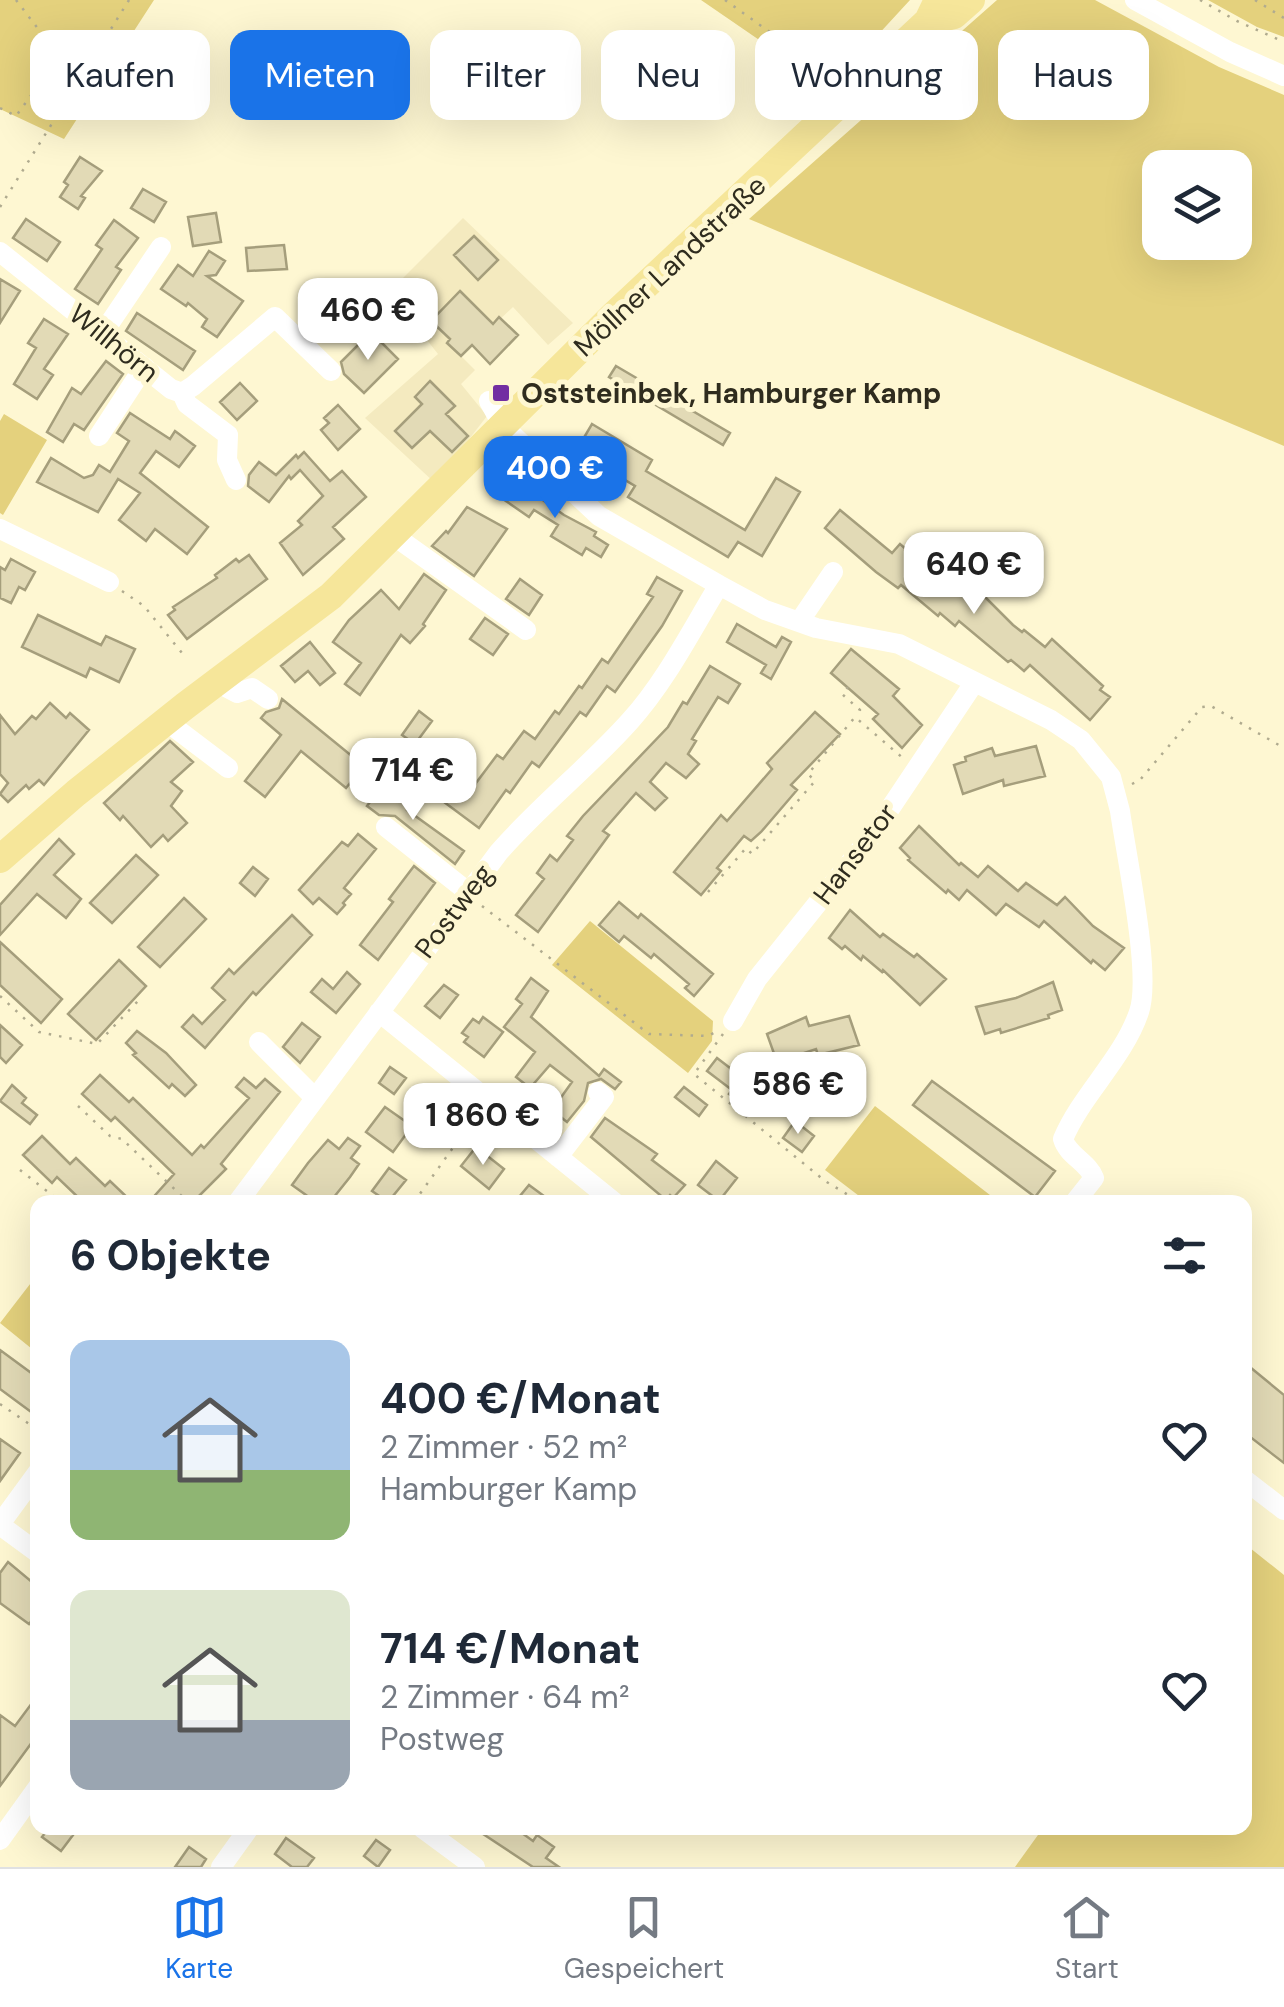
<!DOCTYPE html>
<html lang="de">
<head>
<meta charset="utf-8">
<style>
  :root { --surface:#fff; --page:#f6f6f7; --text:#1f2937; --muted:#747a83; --line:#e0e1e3; --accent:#1a73e8 }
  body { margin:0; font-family:"DM Sans",sans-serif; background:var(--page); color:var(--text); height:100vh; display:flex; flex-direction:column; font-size:38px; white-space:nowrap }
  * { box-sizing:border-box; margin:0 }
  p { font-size:32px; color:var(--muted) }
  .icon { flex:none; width:55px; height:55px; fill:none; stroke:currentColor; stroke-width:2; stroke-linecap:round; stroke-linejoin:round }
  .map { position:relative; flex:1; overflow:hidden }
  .side { position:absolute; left:30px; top:1195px; width:1222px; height:640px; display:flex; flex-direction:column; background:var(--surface); border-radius:20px; box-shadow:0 10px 40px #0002 }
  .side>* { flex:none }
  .guide { position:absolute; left:30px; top:30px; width:1225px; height:90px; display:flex; gap:20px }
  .tools { position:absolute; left:1142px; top:150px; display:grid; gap:20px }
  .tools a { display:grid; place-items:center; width:110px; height:110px; border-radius:20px; background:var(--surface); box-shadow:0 10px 40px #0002; font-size:50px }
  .price { position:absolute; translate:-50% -85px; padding:0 22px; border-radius:20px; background:#fff; color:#222; font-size:32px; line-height:65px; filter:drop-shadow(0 2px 5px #0008) }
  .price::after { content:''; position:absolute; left:50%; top:60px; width:30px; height:22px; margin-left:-15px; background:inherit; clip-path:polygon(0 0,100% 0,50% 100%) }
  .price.on { background:var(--accent); color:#fff }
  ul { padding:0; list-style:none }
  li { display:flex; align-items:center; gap:30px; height:250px; padding:0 40px }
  li span { display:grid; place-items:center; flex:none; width:280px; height:200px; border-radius:20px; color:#555 }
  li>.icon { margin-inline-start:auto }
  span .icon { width:120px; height:120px; fill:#fffc; stroke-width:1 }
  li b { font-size:42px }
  h2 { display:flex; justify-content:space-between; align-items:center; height:120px; padding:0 40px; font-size:42px }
  .pill { padding:0 35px; border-radius:20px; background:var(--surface); box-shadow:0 10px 40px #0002; font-size:35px; line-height:90px }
  .pill.on { background:var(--accent); color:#fff }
  .tab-bar { display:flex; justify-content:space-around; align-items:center; height:140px; border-top:2px solid var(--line); background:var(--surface); font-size:28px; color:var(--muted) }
  .tab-bar a { display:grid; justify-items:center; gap:5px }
  .tab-bar .on { color:var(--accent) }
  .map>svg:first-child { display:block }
</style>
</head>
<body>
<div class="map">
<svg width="1284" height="1867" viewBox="0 0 1284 1867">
  <rect width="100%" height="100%" fill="#fef7d2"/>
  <!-- built -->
  <path fill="#f4eabf" d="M463,218L573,323L548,345L513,307L461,356L475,370L461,384L487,416L435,483L365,418L438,354L389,292Z"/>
  <!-- green -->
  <path fill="#e4d17d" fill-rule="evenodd" d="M0,0H154L64,139L0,109Z
    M701,0H910L829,88Z
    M997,0H1095L1219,67L1284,95V446L749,219ZM1160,168H1235V242H1160Z
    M1208,0H1284V37L1257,27Z
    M4,414L47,440L3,515L0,513V421Z
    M590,921L713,1021L712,1041L688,1073L552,965Z
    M875,1106L999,1202H867L825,1170Z
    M37,1275V1353L0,1323Z
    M1245,1544L1284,1575V1867H1015L1043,1828H1245Z"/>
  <!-- building -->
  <path fill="#e2dab6" stroke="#a59e7c" stroke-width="2.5" d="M80,157L102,171L81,196L85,198L78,209L60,197L68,185L64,182Z
    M143,189L166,202L154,222L131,208Z
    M216,213L221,242L193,246L188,217Z
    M26,219L60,242L47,261L13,238Z
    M114,220L138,238L116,267L121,270L98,304L75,289L102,249L96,245Z
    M474,236L498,260L478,280L454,255Z
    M284,245L287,269L248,271L246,248Z
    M209,251L225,261L216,275L207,276L243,301L217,337L202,327L207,319L188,303L186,306L161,289L178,265L193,276Z
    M0,279L20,291L0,323Z
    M341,286L362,308L334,332L320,316L334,304L328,298Z
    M460,291L493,324L499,317L518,335L490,364L472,345L461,356L447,343L450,339L431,321Z
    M137,313L195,351L183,370L126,331Z
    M44,319L68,334L44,369L53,375L37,399L14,384L36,348L28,343Z
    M371,332L398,359L364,393L344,374L341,362Z
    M106,361L123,374L84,430L74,424L63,442L47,432L72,388L81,394Z
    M616,366L730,433L723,445L609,377Z
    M430,381L455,406L446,414L468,436L452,452L430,431L412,448L395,431L422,404L415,397Z
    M240,383L257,401L237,420L220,402Z
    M338,405L360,429L338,450L321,430L329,423L324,418Z
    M130,413L170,439L175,431L195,446L179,467L156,451L140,473L208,527L187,554L155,529L146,541L119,520L140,493L118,479L98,512L37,482L51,458L84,478L93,475L99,465L110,472L129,441L117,433Z
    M592,424L652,460L646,471L745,530L776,478L800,492L762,556L738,542L728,557L628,497L635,486L576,451Z
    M304,452L330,481L342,471L366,497L333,527L344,539L303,575L280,543L302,525L298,521L323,496L300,470L291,479L289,476L269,502L248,486L249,475L259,462L276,475L296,455L298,458Z
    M513,479L564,515L596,532L594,536L608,545L601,557L586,548L582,555L551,536L558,525L534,510L529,517L503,499Z
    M467,507L507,529L474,576L432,546L446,531L448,533Z
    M840,510L892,553L900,544L953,590L956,587L975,603L982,594L1013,625L1022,632L1024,630L1045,647L1052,639L1103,686L1100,690L1110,697L1090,720L1030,665L1024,671L1011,660L1008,662L959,621L955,626L940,613L938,616L901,585L898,588L876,572L825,528Z
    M249,555L267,579L187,639L168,615L175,610L173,607L217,578L215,575L236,559L239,562Z
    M11,559L35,572L25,590L19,587L11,603L0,598V567L5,570Z
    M424,574L446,590L423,624L425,626L410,643L401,635L360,695L345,684L361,663L333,642L349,620L381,590L399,609Z
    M657,577L682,591L662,626L615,692L607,686L586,716L580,712L539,767L532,762L510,793L506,790L479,828L444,802L452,791L464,799L497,755L503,759L524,731L535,739L555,711L559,714L579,686L582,688L602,659L608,663L653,597L647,594Z
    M520,579L542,595L529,615L506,599Z
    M38,615L101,645L106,636L135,649L119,682L90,668L86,677L22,647Z
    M485,618L508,634L493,655L470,639Z
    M737,624L776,647L782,637L791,642L771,679L761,673L766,665L727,642Z
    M310,642L335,673L320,685L308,671L295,682L281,666Z
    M851,649L899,689L893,696L922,725L902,748L873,719L878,714L831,673Z
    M710,666L740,684L728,703L718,697L692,739L696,741L688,754L699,764L686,778L666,763L650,782L667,798L655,810L636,793L603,831L609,835L538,932L516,915L544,879L537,873L550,855L557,861L573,840L567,836L583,816L668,727L683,702L687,704Z
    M282,699L364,766L346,788L301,751L265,797L245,781L281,735L261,718L266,712L279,708Z
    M50,703L66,718L70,713L89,730L44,785L39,780L29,789L26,785L8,802L0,794L8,783L0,774V715L15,734L32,716L36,719Z
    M419,711L432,721L415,744L402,735Z
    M815,712L840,734L791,785L797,790L761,832L751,841L744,836L717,868L721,871L701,895L674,872L721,815L727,821L772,769L767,763Z
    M170,741L193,762L171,782L182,791L171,806L187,823L168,841L163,835L151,847L123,816L120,820L104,803Z
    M1036,746L1045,776L1004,786L1003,780L963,794L954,765L966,761L965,757L992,748L995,756Z
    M382,786L409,806L407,810L464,851L455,864L395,816L379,815L367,806Z
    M919,826L959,865L961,863L978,877L988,866L1018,891L1026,883L1057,905L1065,897L1093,926L1124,948L1105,970L1093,960L1091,963L1044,921L1039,927L1006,904L996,915L967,890L959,900L948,890L946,893L908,860L910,858L900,848Z
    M358,834L376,849L344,888L351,894L343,903L345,905L337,914L319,898L313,904L299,890L342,842L348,846Z
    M59,839L74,854L54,875L81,899L66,918L37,894L0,935V905Z
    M136,855L158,875L112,923L90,903Z
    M414,866L435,883L378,960L360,945L393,902L389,899Z
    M253,867L268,879L255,896L240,883Z
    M184,898L206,919L160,967L138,947Z
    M619,902L638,918L641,914L713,974L694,996L685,988L689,984L654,954L651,958L624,936L619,942L599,925Z
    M850,910L880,937L883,934L914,957L917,954L946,979L920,1005L883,970L882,972L863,956L861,960L845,946L842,949L829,938Z
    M292,915L312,935L256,995L253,992L205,1048L182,1027L193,1015L202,1024L225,1000L212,988L229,969L234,974Z
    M0,942L62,999L41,1023L0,985Z
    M119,960L146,986L96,1040L68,1014Z
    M347,972L360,984L336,1013L311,992L322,979L333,989Z
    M531,978L548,991L531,1017L599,1076L604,1069L621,1082L615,1089L601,1079L588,1083L584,1101L567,1122L552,1110L572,1082L550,1065L530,1088L516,1077L535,1052L504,1027L522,1004L516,999Z
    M1053,982L1062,1010L1048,1015L1049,1018L1001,1033L1000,1029L985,1034L976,1007L1016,998Z
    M444,985L458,995L440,1018L425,1006Z
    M849,1016L859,1045L818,1055L816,1049L777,1062L767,1034L806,1017L809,1026Z
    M483,1017L503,1032L484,1057L464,1042L468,1037L462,1033L473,1019L479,1023Z
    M302,1023L320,1037L300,1063L283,1047Z
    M0,1025L22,1045L6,1063L0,1057Z
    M137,1031L166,1053L196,1085L185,1096L172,1084L169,1088L133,1055L136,1053L126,1043Z
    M717,1058L769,1098L756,1114L729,1094L732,1090L707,1071Z
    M390,1067L406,1078L394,1094L379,1083Z
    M100,1075L129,1102L133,1098L192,1155L201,1145L204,1148L249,1098L236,1087L244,1078L256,1088L265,1079L280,1092L221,1164L226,1169L193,1202H149L174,1174L115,1117L111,1121L82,1094Z
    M932,1081L1055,1171L1035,1197L913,1105Z
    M12,1085L26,1098L22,1103L37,1115L30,1124L0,1101Z
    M684,1087L707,1105L699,1116L675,1097Z
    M437,1102L459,1119L440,1141L409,1118L420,1103L430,1111Z
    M385,1107L412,1126L393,1152L366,1132Z
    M605,1118L657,1154L652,1160L685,1185L673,1198L670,1195L666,1200L591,1137Z
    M795,1121L814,1136L802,1152L783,1138Z
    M42,1136L70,1164L76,1158L105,1186L110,1181L132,1202H83L57,1177L52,1183L23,1155Z
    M348,1138L360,1146L351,1158L359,1164L350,1177L330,1202H300L306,1195L292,1185L308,1163L328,1140L339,1149Z
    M476,1147L504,1169L489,1189L461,1166Z
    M716,1161L737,1178L719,1201L698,1185Z
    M389,1168L406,1180L388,1202L372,1191Z
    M529,1185L552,1202H515Z
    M0,1350L38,1378V1417L0,1389Z
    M1245,1363L1284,1395V1463L1245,1433Z
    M0,1439L20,1453L0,1481Z
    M8,1562L38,1587V1613L29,1624L0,1603V1573Z
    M38,1695V1734L0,1786V1715L15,1726Z
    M49,1828H63L73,1835L61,1851L42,1837Z
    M474,1828H515L533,1841L537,1835L554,1847L546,1858L559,1867H533Z
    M286,1838L314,1858L307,1867H292L275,1854Z
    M376,1840L390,1850L378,1867L364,1856Z
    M189,1847L206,1859L201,1867H175Z"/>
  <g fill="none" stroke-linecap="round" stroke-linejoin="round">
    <!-- path -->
    <path stroke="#b0ab8f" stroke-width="2.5" stroke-dasharray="2.5 8" stroke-linecap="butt" d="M16,0L59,56
      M725,0L834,78
      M1200,0L1237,21L1284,42
      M1255,0L1284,18
      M0,108L16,116L59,57L82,72
      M0,207L129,0
      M122,591L144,606L186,658
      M848,687L842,694L860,710L856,716
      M1132,784L1140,780L1202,707L1211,706L1284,748
      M708,892L746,848L752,854L815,781L808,774L855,717L904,759
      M482,906L649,1034L708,1036L719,1030
      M0,996L39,1032L97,1044L138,1001
      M723,1034L694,1074L825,1181L860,1202
      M78,1106L110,1136L122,1139L188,1202
      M20,1170L61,1202
      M414,1202L478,1113
      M0,1404L38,1430"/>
    <!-- minor -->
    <path stroke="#fff" stroke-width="20" d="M1135,0L1230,52L1284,76
      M0,252L171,389L182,393L193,386L275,317L331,371
      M103,333L161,247
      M182,393L187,404L228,435L227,460L236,480
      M489,401L503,426L599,516L719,585L765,610L816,628L899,644L1051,720L1081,740L1111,777L1120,811C1126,855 1152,975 1139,1012C1123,1059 1082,1094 1063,1139C1068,1156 1088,1162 1094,1178L1075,1202
      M99,436L144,367
      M0,529L109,582
      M393,535L526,630
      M799,622L833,572
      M216,682L237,693L252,688L268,699
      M166,721L228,768
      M386,827L468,892
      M379,1012L614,1202
      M733,1021L757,979L873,834L974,683
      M259,1042L315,1098
      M558,1157L604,1097L598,1092
      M238,1202L499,852C540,805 589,767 630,721C666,681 691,631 719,585
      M1245,1480L1284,1510
      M0,1524L38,1472
      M0,1525L38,1553
      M422,1828L475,1867
      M0,1840L38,1787
      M221,1867L249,1828"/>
    <!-- major -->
    <path stroke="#f6e69a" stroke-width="28" d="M928,21L954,15L971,0
      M0,859L76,793L185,706L331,596L614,315L928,21L938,0"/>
  </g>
  <!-- markers -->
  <rect fill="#722ea2" stroke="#fef7d2" stroke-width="4" x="491" y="383" width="20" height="20" rx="5"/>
  <g text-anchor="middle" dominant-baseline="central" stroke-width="10" stroke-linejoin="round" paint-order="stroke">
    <!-- street labels -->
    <g font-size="28" fill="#2f2c1e" stroke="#fef7d2">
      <text transform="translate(670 266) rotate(-43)">Möllner Landstraße</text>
      <text transform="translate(114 343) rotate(39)">Willhörn</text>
      <text transform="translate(855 854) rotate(-53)">Hansetor</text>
      <text transform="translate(454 911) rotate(-53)">Postweg</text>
    </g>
    <!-- poi labels -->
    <g font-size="28" font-weight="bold" fill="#2f2c1e" stroke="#fef7d2" text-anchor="start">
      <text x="521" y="393">Oststeinbek, Hamburger Kamp</text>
    </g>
  </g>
</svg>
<div class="tools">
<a><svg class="icon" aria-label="layers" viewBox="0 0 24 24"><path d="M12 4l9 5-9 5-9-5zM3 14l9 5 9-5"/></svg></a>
</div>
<b class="price" style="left:368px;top:363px">460 €</b>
<b class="price on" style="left:555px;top:521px">400 €</b>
<b class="price" style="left:974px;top:617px">640 €</b>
<b class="price" style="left:413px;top:823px">714 €</b>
<b class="price" style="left:798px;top:1137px">586 €</b>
<b class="price" style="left:483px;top:1168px">1 860 €</b>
<div class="guide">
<a class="pill">Kaufen</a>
<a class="pill on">Mieten</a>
<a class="pill">Filter</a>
<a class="pill">Neu</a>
<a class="pill">Wohnung</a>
<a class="pill">Haus</a>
</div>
<section class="side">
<h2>6 Objekte<svg class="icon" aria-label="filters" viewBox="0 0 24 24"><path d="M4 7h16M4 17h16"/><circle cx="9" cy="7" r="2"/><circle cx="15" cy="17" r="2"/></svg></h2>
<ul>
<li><span style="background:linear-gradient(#a9c7e8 65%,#8fb573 0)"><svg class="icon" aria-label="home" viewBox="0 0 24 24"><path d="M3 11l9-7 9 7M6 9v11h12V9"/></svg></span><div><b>400 €/Monat</b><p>2 Zimmer · 52 m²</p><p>Hamburger Kamp</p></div><svg class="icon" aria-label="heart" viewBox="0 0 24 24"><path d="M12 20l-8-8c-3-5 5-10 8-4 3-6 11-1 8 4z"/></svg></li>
<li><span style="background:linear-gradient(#dfe7d0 65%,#9aa5b1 0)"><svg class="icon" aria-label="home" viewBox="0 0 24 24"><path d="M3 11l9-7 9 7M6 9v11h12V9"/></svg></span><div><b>714 €/Monat</b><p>2 Zimmer · 64 m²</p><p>Postweg</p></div><svg class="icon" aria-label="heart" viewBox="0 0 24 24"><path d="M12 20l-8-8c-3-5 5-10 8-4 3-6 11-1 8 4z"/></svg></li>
</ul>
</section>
</div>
<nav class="tab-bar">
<a class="on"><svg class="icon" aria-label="map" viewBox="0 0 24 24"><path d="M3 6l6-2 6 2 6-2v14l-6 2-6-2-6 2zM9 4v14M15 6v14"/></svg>Karte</a>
<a><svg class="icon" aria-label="saved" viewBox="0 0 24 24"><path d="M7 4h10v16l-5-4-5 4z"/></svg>Gespeichert</a>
<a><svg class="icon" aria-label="home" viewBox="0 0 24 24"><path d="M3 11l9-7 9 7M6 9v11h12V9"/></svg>Start</a>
</nav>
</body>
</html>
